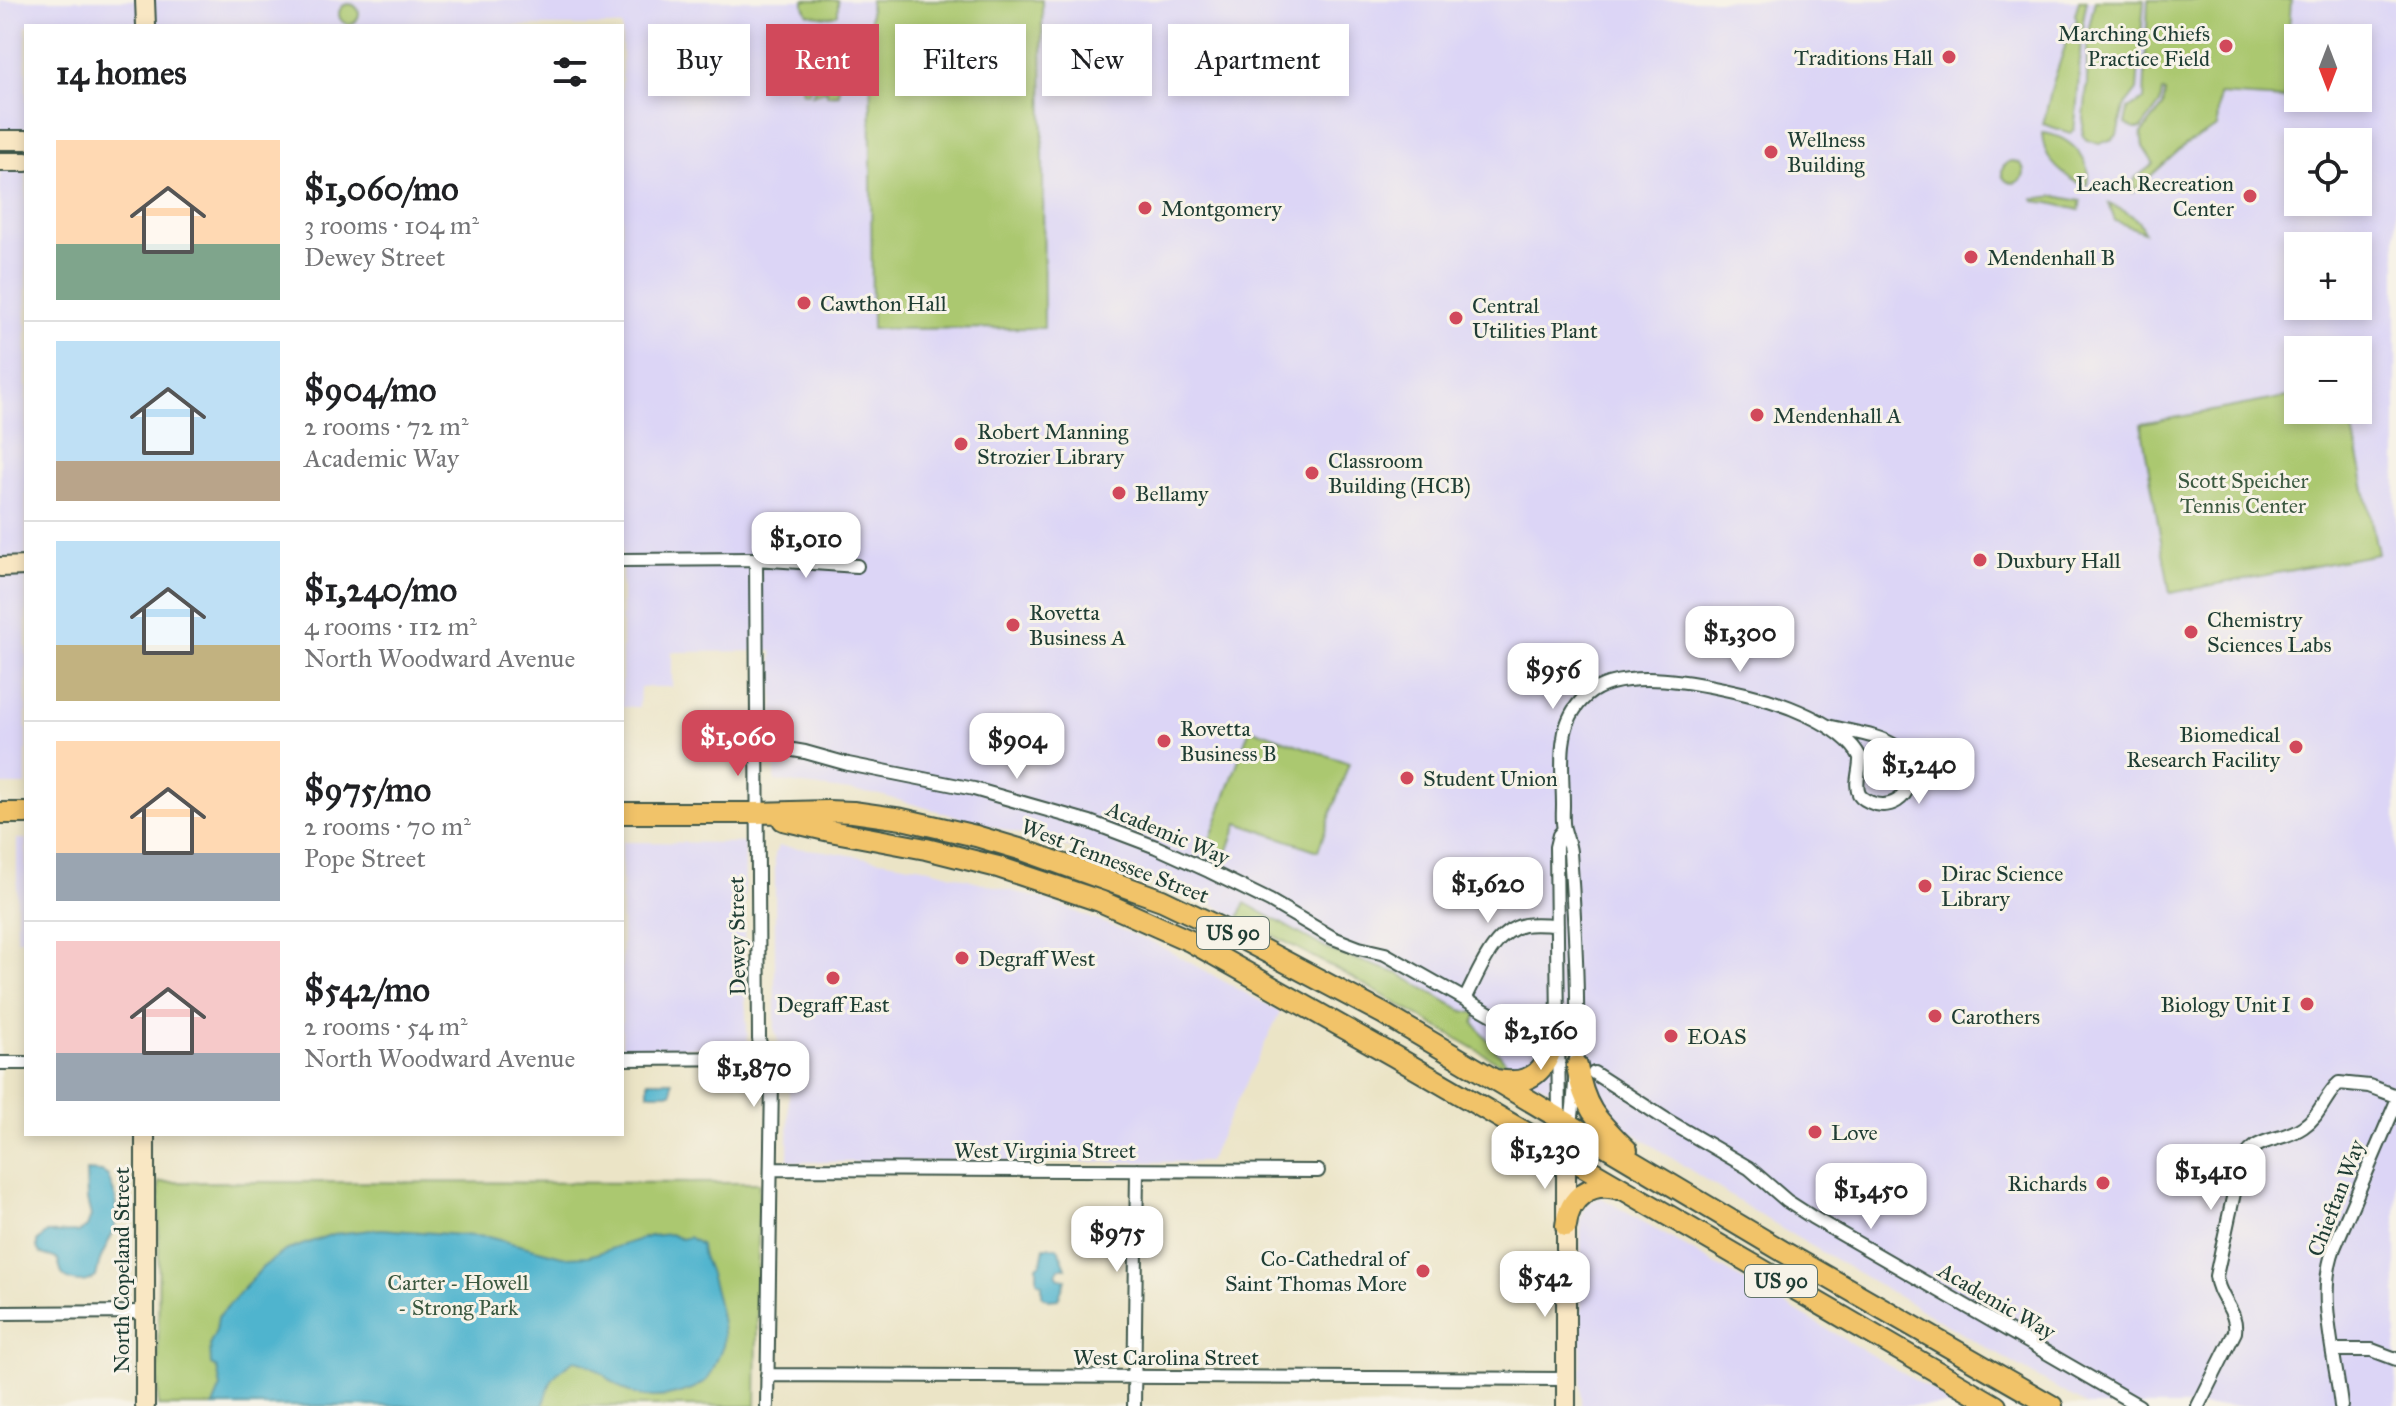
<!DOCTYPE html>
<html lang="en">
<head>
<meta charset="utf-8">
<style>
  :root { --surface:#fff; --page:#f6f6f6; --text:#202124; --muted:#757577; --line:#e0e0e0; --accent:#d1495b }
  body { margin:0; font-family:"IM FELL Great Primer",serif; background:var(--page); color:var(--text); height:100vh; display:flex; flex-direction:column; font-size:30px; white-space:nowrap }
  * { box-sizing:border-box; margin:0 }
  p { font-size:26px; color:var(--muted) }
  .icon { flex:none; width:44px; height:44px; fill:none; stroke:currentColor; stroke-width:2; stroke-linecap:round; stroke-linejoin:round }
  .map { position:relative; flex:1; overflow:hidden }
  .sheet { position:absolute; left:24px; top:24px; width:600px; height:1112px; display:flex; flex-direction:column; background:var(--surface); border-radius:0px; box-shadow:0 4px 12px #0003 }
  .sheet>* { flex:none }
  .banner { position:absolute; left:648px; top:24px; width:760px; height:72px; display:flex; gap:16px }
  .needle { width:52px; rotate:180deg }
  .fabs { position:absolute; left:2284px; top:24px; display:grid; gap:16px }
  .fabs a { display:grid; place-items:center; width:88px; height:88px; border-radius:0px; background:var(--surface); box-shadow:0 4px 12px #0003; font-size:40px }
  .price { position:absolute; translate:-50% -68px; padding:0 18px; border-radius:16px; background:#fff; color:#222; font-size:26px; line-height:52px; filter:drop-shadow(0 2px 4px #0008) }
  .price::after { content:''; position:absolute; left:50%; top:48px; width:24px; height:18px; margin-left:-12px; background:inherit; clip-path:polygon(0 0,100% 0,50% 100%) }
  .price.on { background:var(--accent); color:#fff }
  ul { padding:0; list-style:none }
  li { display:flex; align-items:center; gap:24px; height:200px; padding:0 32px }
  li+li { border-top:2px solid var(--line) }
  li span { display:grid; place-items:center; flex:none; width:224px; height:160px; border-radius:0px; color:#555 }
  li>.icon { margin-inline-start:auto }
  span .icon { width:96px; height:96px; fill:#fffc; stroke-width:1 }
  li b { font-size:34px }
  h2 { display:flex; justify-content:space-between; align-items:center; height:96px; padding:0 32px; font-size:34px }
  .pill { padding:0 28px; border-radius:0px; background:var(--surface); box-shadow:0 4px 12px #0003; font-size:28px; line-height:72px }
  .pill.on { background:var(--accent); color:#fff }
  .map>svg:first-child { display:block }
</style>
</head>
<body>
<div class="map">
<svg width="2396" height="1406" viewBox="0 0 2396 1406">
  <rect width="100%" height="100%" fill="#f7f3e8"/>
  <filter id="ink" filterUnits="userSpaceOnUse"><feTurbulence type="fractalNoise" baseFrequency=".0125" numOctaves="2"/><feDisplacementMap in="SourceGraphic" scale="16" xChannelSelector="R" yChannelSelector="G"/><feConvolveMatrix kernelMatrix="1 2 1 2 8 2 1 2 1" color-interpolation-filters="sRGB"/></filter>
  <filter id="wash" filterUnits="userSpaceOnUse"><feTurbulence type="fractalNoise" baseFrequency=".006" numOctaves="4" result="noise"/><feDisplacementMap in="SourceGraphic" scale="32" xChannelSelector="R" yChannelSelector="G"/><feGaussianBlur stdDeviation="1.8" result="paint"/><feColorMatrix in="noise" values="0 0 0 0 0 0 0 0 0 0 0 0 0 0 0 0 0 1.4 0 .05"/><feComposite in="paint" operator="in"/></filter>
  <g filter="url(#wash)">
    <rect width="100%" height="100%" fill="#ebe4c6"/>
    <!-- built -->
    <path fill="#dcd5f6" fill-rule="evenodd" d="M0,0H2396V1406H2087L1777,1226L1613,1120L1513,1071L1351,977L1216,906L1126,868L1063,846L880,795L775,781L772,651L672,652V687H640L639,707H622V26H26V785H0ZM2298,38H2358V98H2298ZM2298,142H2358V202H2298ZM2298,246H2358V306H2298ZM2298,350H2358V410H2298Z
      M17,839H26V939H17Z
      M622,842L745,843L744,982L748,1043L746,1047L622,1048Z
      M778,846L825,851L923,867L1046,900L1154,943L1280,1012L1208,1162H797L788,1160L789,1076L775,1031V854Z
      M1602,1197V1198L1959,1406H1581V1222L1583,1212L1590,1202Z"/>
    <!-- green -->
    <path fill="#abc86f" stroke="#658252" stroke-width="2" d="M804,0H838V14C830,19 817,16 808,14L804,6Z
      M870,0H1042L1044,328L872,329Z
      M2079,0H2087C2077,43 2081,86 2074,130L2070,133L2043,124L2053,83L2072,25L2077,21L2075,15Z
      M2095,0H2144L2137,90L2124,107L2117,135L2113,139L2099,144L2087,140L2083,136V128L2087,86V36Z
      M2148,0H2291L2284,99L2219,95L2217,127L2185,145L2133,192L2135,178L2154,164L2143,147L2141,134L2163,107L2165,92H2162L2160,104L2141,129H2135L2125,124L2128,109L2144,100Z
      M339 14a10 10 0 1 1 20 0a10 10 0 1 1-20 0Z
      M814,32H832L835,35L828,41C827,49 823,52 819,59C812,71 816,81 808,93L802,92L804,48L806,34Z
      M839,52V94L827,95V90L812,95L819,80L821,62L829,53Z
      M2042,133C2068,135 2093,158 2087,185L2084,184L2083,180L2078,183C2057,171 2043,157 2042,133Z
      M2002 172a11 11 0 1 1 22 0a11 11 0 1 1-22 0Z
      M2055,196L2081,201L2079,210L2050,203L2034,201L2033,199Z
      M2109,204C2124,211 2138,215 2144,232L2115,221Z
      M2298,395V410H2349L2378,554L2170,593L2141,424Z
      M1250,728L1349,763L1318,851L1238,823L1225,858L1206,851Z
      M1245,903L1329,950L1399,974L1463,1011L1477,1013L1474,1023L1513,1071L1351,977L1239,917Z
      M159,1182L759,1183L756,1406H158Z"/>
    <!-- water -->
    <path fill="#50b4ce" stroke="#387881" stroke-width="2" d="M648,1081H672V1093H648Z
      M86,1171L102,1172L108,1176L116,1198L115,1228L100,1260L96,1277C86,1284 70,1284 62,1274L58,1260C49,1253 36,1259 37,1242L47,1233L78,1232L87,1227L91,1216L87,1200Z
      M381,1229L488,1237L566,1257L589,1256L650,1236L670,1234L682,1239L689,1237L701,1245C701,1257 707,1263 710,1274C715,1289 726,1332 723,1346C722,1349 719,1354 718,1357C711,1374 711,1381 692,1389C676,1395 655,1400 638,1395C614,1390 600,1364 575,1360C552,1373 550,1381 543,1406H213L221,1387L217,1368L211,1365L210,1343L216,1331L218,1317L263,1267L285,1251L333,1234Z
      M1050,1247L1058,1248L1066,1268H1059L1056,1274L1059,1278L1066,1279L1058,1299L1049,1300L1042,1296V1284L1037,1281V1266L1041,1263L1044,1248Z"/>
  </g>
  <g filter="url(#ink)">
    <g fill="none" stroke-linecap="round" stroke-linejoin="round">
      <!-- street-tunnel -->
      <path stroke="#c2c3a9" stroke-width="12" stroke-dasharray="12 6" stroke-linecap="butt" d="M1533,1038L1584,1067"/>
      <defs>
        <path id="street" d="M756,559L759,1039L762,1054L772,1080L767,1406
          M622,560L756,559L857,566
          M757,744L805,752L848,764L974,789L1090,822L1156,847L1209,871L1270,901L1333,938L1359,948L1385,954L1533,1038
          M1465,999C1479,973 1492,932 1524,925C1535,923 1546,925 1557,925
          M622,1059L764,1058
          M0,1063H26
          M1594,1073L1670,1122L1749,1168L1787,1201L1812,1217L2139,1406
          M1559,1118L1556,847L1559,835L1564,829
          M1571,1125C1582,1038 1576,940 1570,852C1569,843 1566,837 1564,829C1562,822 1563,812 1563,805C1563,783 1560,759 1564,738C1566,722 1574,707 1586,696C1621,665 1704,684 1746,694C1780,702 1843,724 1860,757C1861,768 1854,784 1859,794C1862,799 1869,802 1875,804C1911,812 1922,764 1895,746C1877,734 1849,732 1828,726
          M772,1169L1318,1171
          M0,1313L146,1312
          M2333,1350H2372L2396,1359
          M767,1375L1566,1379
          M1134,1406L1137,1170
          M2198,1406L2235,1332C2238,1311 2218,1298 2216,1276L2239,1170C2252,1133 2277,1145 2303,1127C2321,1115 2325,1095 2339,1083L2369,1086L2396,1096
          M2341,1406C2336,1357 2316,1296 2334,1248L2396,1103"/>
        <path id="secondary" d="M145,0L146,26
          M0,140H26
          M0,162H26
          M0,567L26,566
          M145,1406V1134
          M1566,1406V1156L1571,1125"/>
        <path id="primary" d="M0,813H26
          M622,813H756L827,811L853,812L902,819L976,836L1023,850L1162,900L1229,932L1384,1014L1784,1252L2052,1406
          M783,820L830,831L926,849L998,867L1100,901L1190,941L1394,1056L1996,1406
          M1577,1066C1584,1109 1597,1120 1627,1150
          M1497,1080C1541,1088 1549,1060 1559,1025
          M1566,1226C1569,1196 1592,1181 1619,1189"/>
      </defs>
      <!-- street casing -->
      <use href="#street" stroke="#3e564a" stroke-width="16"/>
      <!-- secondary casing -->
      <use href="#secondary" stroke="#3e564a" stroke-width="22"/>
      <!-- primary casing -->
      <use href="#primary" stroke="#3e564a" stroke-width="24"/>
      <!-- street -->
      <use href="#street" stroke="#fff" stroke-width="12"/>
      <!-- secondary -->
      <use href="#secondary" stroke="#f9e7c3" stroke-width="18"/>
      <!-- primary -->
      <use href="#primary" stroke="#f1c369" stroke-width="20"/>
    </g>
  </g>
  <!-- markers -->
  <g fill="#d1495b" stroke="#f7f3e8" stroke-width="3">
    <circle cx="2226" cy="46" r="8"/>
    <circle cx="1949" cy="57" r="8"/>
    <circle cx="1771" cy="152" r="8"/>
    <circle cx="2250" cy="196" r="8"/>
    <circle cx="1145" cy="208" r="8"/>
    <circle cx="1971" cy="257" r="8"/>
    <circle cx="804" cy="303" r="8"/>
    <circle cx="1456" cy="318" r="8"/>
    <circle cx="1757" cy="415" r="8"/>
    <circle cx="961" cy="444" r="8"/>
    <circle cx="1312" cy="473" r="8"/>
    <circle cx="1119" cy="493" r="8"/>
    <circle cx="1980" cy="560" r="8"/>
    <circle cx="1013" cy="625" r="8"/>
    <circle cx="2191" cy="632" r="8"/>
    <circle cx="1164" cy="741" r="8"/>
    <circle cx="2296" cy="747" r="8"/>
    <circle cx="1407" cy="778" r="8"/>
    <circle cx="1925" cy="886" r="8"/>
    <circle cx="962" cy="958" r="8"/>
    <circle cx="833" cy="978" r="8"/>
    <circle cx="2307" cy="1004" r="8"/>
    <circle cx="1935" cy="1016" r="8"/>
    <circle cx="1671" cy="1036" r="8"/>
    <circle cx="1815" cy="1132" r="8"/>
    <circle cx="2103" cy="1183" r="8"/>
    <circle cx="1423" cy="1271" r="8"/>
  </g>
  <g text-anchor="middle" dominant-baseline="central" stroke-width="6" stroke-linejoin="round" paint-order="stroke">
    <!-- shield labels -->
    <g fill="#f7f3e8" stroke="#60746a" stroke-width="2">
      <rect x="1197" y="917" width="72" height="32" rx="6"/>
      <rect x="1745" y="1265" width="72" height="32" rx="6"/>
    </g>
    <g font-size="20" font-weight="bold" fill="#1f3d34">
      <text x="1233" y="933">US 90</text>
      <text x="1781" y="1281">US 90</text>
    </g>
    <!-- poi labels -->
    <g font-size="22" fill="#1f3d34" stroke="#f7f3e8" text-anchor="start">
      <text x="2210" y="33" text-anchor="end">Marching Chiefs<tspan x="2210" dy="25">Practice Field</tspan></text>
      <text x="1933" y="57" text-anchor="end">Traditions Hall</text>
      <text x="1787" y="139">Wellness<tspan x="1787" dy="25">Building</tspan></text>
      <text x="2234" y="183" text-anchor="end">Leach Recreation<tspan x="2234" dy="25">Center</tspan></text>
      <text x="1161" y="208">Montgomery</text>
      <text x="1987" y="257">Mendenhall B</text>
      <text x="820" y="303">Cawthon Hall</text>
      <text x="1472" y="305">Central<tspan x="1472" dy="25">Utilities Plant</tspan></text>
      <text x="1773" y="415">Mendenhall A</text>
      <text x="977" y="431">Robert Manning<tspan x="977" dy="25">Strozier Library</tspan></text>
      <text x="1328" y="460">Classroom<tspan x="1328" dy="25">Building (HCB)</tspan></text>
      <text x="1135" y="493">Bellamy</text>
      <text x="1996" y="560">Duxbury Hall</text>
      <text x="1029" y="612">Rovetta<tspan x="1029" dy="25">Business A</tspan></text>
      <text x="2207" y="619">Chemistry<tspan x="2207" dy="25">Sciences Labs</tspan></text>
      <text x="1180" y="728">Rovetta<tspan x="1180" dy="25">Business B</tspan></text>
      <text x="2280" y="734" text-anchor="end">Biomedical<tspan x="2280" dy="25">Research Facility</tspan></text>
      <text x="1423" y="778">Student Union</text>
      <text x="1941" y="873">Dirac Science<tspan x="1941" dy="25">Library</tspan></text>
      <text x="978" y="958">Degraff West</text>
      <text x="833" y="1004" text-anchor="middle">Degraff East</text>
      <text x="2291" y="1004" text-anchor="end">Biology Unit I</text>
      <text x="1951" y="1016">Carothers</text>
      <text x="1687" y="1036">EOAS</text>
      <text x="1831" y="1132">Love</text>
      <text x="2087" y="1183" text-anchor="end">Richards</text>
      <text x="1407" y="1258" text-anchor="end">Co-Cathedral of<tspan x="1407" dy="25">Saint Thomas More</tspan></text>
    </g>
    <!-- park labels -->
    <g font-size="22" fill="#3b5940" stroke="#f7f3e8">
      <text x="2243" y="480">Scott Speicher<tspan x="2243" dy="25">Tennis Center</tspan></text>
      <text x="458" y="1282">Carter - Howell<tspan x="458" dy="25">- Strong Park</tspan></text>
    </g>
    <!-- street labels -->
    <g font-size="22" fill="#1f3d34" stroke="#f7f3e8">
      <text transform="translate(1168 833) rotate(23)">Academic Way</text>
      <text transform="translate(1115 861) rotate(21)">West Tennessee Street</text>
      <text transform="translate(737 936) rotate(-91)">Dewey Street</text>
      <text x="1045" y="1150">West Virginia Street</text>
      <text transform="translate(2336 1198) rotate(-69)">Chieftan Way</text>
      <text transform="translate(121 1270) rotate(-90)">North Copeland Street</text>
      <text transform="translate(1997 1301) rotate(30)">Academic Way</text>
      <text x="1166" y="1357">West Carolina Street</text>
    </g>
  </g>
</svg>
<div class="fabs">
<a><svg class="needle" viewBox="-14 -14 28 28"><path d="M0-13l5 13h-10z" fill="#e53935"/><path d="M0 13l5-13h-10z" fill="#757577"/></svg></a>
<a><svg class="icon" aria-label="locate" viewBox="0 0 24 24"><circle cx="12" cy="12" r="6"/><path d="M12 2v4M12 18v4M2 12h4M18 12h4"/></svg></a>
<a>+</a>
<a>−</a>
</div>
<b class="price" style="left:806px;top:580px">$1,010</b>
<b class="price" style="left:1740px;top:674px">$1,300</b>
<b class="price" style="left:1553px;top:711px">$956</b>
<b class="price on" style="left:738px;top:778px">$1,060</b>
<b class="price" style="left:1017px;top:781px">$904</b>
<b class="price" style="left:1919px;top:806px">$1,240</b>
<b class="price" style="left:1488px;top:925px">$1,620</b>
<b class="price" style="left:1541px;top:1072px">$2,160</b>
<b class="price" style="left:754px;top:1109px">$1,870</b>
<b class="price" style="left:1545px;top:1191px">$1,230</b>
<b class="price" style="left:2211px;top:1212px">$1,410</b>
<b class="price" style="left:1871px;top:1231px">$1,450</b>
<b class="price" style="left:1117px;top:1274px">$975</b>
<b class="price" style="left:1545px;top:1319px">$542</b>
<div class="banner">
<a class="pill">Buy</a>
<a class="pill on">Rent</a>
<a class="pill">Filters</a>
<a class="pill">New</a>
<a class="pill">Apartment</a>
</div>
<section class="sheet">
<h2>14 homes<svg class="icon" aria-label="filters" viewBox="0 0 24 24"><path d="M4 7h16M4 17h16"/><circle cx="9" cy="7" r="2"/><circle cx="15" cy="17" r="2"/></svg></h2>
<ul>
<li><span style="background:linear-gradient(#ffd9b3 65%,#7fa58c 0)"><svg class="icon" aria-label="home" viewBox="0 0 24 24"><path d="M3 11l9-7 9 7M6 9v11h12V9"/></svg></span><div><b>$1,060/mo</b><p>3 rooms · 104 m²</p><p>Dewey Street</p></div></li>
<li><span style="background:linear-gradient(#bfe0f5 75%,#b9a48a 0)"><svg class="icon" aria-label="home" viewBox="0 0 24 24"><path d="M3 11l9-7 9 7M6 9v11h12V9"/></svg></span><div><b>$904/mo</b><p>2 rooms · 72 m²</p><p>Academic Way</p></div></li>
<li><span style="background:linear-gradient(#bfe0f5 65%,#c2b280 0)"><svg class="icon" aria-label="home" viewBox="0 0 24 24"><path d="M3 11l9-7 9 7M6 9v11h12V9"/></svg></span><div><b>$1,240/mo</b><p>4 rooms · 112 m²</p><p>North Woodward Avenue</p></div></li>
<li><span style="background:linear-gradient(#ffd9b3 70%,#9aa5b1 0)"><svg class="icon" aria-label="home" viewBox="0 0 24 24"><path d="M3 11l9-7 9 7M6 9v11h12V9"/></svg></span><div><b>$975/mo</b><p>2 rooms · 70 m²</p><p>Pope Street</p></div></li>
<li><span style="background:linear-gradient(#f6c9c9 70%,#9aa5b1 0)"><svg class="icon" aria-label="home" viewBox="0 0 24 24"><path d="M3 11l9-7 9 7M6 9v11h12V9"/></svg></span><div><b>$542/mo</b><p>2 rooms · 54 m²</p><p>North Woodward Avenue</p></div></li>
</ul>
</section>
</div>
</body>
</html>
